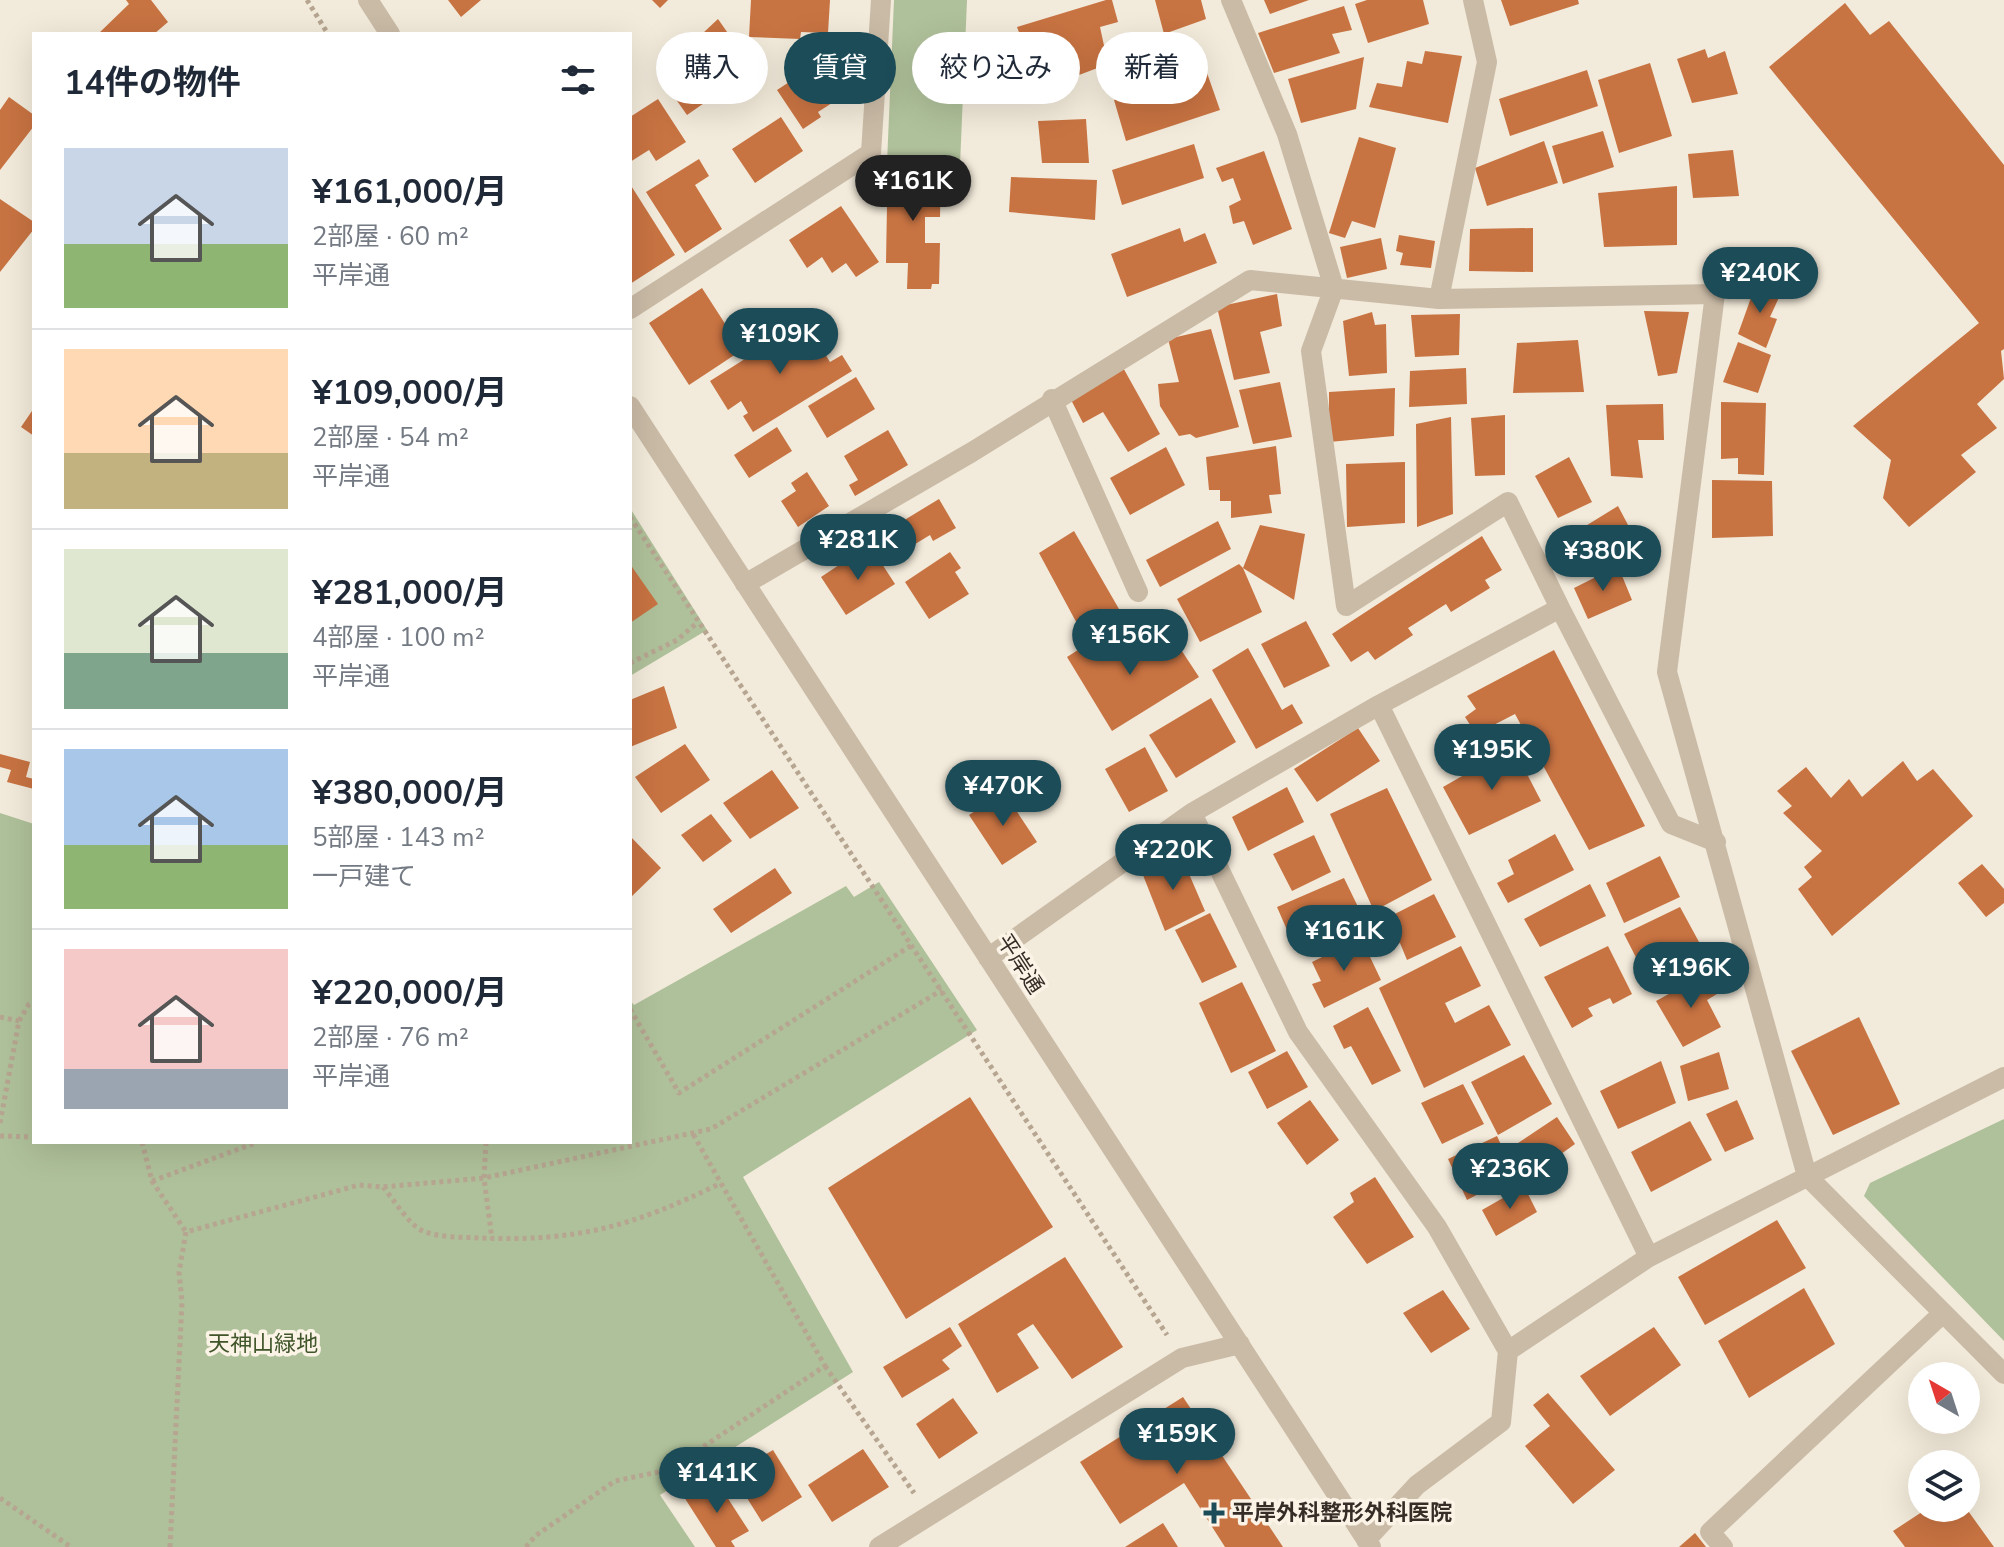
<!DOCTYPE html>
<html lang="ja">
<head>
<meta charset="utf-8">
<style>
  :root { --surface:#fff; --page:#f2f2f3; --text:#1f2937; --muted:#747a83; --line:#e0e1e3; --accent:#1c4c58 }
  body { margin:0; font-family:"Nunito Sans","Noto Sans JP",sans-serif; background:var(--page); color:var(--text); height:100vh; display:flex; flex-direction:column; font-size:30px; white-space:nowrap }
  * { box-sizing:border-box; margin:0 }
  p { font-size:26px; color:var(--muted) }
  .icon { flex:none; width:44px; height:44px; fill:none; stroke:currentColor; stroke-width:2; stroke-linecap:round; stroke-linejoin:round }
  .map { position:relative; flex:1; overflow:hidden }
  .panel { position:absolute; left:32px; top:32px; width:600px; height:1112px; display:flex; flex-direction:column; background:var(--surface); border-radius:0px; box-shadow:0 8px 32px #0002 }
  .panel>* { flex:none }
  .banner { position:absolute; left:656px; top:32px; width:760px; height:72px; display:flex; gap:16px }
  .needle { width:52px; rotate:321deg }
  .fabs { position:absolute; left:1908px; top:1362px; display:grid; gap:16px }
  .fabs a { display:grid; place-items:center; width:72px; height:72px; border-radius:50%; background:var(--surface); box-shadow:0 8px 32px #0002; font-size:40px }
  .price { position:absolute; translate:-50% -68px; padding:0 18px; border-radius:28px; background:var(--accent); color:#fff; font-size:26px; line-height:52px; filter:drop-shadow(0 2px 4px #0008) }
  .price::after { content:''; position:absolute; left:50%; top:48px; width:24px; height:18px; margin-left:-12px; background:inherit; clip-path:polygon(0 0,100% 0,50% 100%) }
  .price.on { background:#222; color:#fff }
  ul { padding:0; list-style:none }
  li { display:flex; align-items:center; gap:24px; height:200px; padding:0 32px }
  li+li { border-top:2px solid var(--line) }
  li span { display:grid; place-items:center; flex:none; width:224px; height:160px; border-radius:0px; color:#555 }
  li>.icon { margin-inline-start:auto }
  span .icon { width:96px; height:96px; fill:#fffc; stroke-width:1 }
  li b { font-size:34px }
  h2 { display:flex; justify-content:space-between; align-items:center; height:96px; padding:0 32px; font-size:34px }
  .chip { padding:0 28px; border-radius:36px; background:var(--surface); box-shadow:0 8px 32px #0002; font-size:28px; line-height:72px }
  .chip.on { background:var(--accent); color:#fff }
  .map>svg:first-child { display:block }
</style>
</head>
<body>
<div class="map">
<svg width="2004" height="1547" viewBox="0 0 2004 1547">
  <rect width="100%" height="100%" fill="#f2eada"/>
  <!-- green -->
  <path fill="#afc19a" d="M894,0H967L960,165L887,163Z
    M630,508L707,630L630,676Z
    M0,813L34,824V1142H630V1000L634,1005L846,886L854,897L879,882L977,1030L743,1177L853,1372L660,1495L695,1547H0Z
    M2004,1119V1341L1864,1196L1870,1183Z"/>
  <!-- building -->
  <path fill="#c87342" d="M126,0H151L168,22L154,34H98L129,4Z
    M448,0H481L461,17Z
    M652,0H668L660,8Z
    M751,0H830L828,33L801,32L800,39L749,37Z
    M1106,0H1112L1118,22L1100,27L1108,64L1058,83L1054,76L1037,81L1017,27Z
    M1155,0H1201L1206,19L1164,34Z
    M1264,0H1309L1270,14Z
    M1367,0H1423L1429,24L1368,43L1355,4Z
    M1501,0H1578L1579,4L1510,26Z
    M1845,3L1870,35L1889,21L2004,165V349L2001,351L2004,379L1977,404L1997,428L1961,455L1976,472L1909,527L1883,498L1891,460L1853,426L1979,323L1769,67Z
    M1344,6L1352,30L1332,34L1340,53L1274,73L1258,33Z
    M718,19L753,69L687,115L663,81L695,58L688,47Z
    M1705,49L1708,58L1725,51L1738,94L1692,103L1677,59Z
    M1425,51L1462,56L1448,123L1369,107L1377,83L1402,87L1407,61L1422,64Z
    M1364,57L1356,109L1301,123L1288,79Z
    M826,58L834,71L828,75L843,96L818,112L821,117L803,129L777,90Z
    M1650,63L1672,136L1619,153L1598,80Z
    M1206,70L1220,110L1126,141L1114,100Z
    M1587,70L1598,106L1510,136L1499,99Z
    M9,97L34,115V126L0,170V110Z
    M658,99L686,142L656,161L649,150L630,162V117Z
    M781,117L803,151L755,183L732,149Z
    M1086,119L1089,163H1042L1038,121Z
    M1603,131L1614,167L1563,184L1552,146Z
    M1359,137L1396,148L1375,228L1352,221L1345,238L1329,233Z
    M1544,141L1558,183L1487,206L1475,168Z
    M1194,144L1204,178L1122,205L1112,170Z
    M1733,150L1739,196L1693,198L1688,154Z
    M1264,151L1292,229L1253,245L1244,221L1233,224L1229,206L1241,200L1233,178L1222,182L1216,168Z
    M699,159L709,176L695,185L722,229L685,253L646,192Z
    M887,169L941,170L940,217H925V243H940L939,284H932L931,289H907L908,263H886L887,206L881,207L882,186H887Z
    M1011,177L1097,180L1095,220L1009,212Z
    M630,184L675,255L630,284Z
    M1677,186V245L1604,247L1598,193Z
    M0,199L34,222V229L0,272Z
    M841,206L879,262L856,277L846,263L832,273L822,257L807,268L789,240Z
    M1180,228L1184,242L1205,233L1217,263L1127,297L1111,254Z
    M1533,228V272L1469,271L1470,229Z
    M1399,235L1435,241L1431,268L1400,265L1403,253L1396,251Z
    M1381,238L1387,269L1347,278L1340,247Z
    M1757,281L1781,293L1770,317L1777,319L1766,348L1738,334Z
    M702,288L742,350L689,385L649,323Z
    M1277,294L1282,326L1260,332L1270,373L1234,380L1217,307Z
    M1644,311L1689,312L1677,373L1658,376Z
    M1372,312L1375,325L1386,324L1387,373L1349,376L1343,321Z
    M1460,314L1459,355L1415,357L1411,315Z
    M812,318L822,334L815,338L830,362L842,355L852,371L753,432L743,416L748,413L741,401L728,410L710,381L756,352L761,360L773,353L768,345Z
    M1211,329L1239,427L1196,438L1190,434L1179,436L1160,406L1158,384L1179,382L1168,339Z
    M1578,340L1584,392L1513,393L1517,343Z
    M1738,342L1771,355L1758,393L1723,382Z
    M1121,364L1160,434L1128,452L1103,412L1083,423L1068,394Z
    M1466,368L1467,404L1409,407L1410,371Z
    M856,377L875,409L827,438L808,406Z
    M1280,382L1292,437L1253,444L1239,390Z
    M1395,388L1394,436L1329,442V392Z
    M1721,402L1766,403L1764,475L1738,474V458L1721,459Z
    M1663,404L1664,440H1638L1643,478L1611,476L1606,405Z
    M34,408V436L21,427Z
    M1505,415V475L1475,476L1471,418Z
    M1451,417L1453,514L1417,527L1416,424Z
    M777,427L792,451L749,478L734,455Z
    M888,430L908,465L855,496L849,485L858,480L844,456Z
    M1276,446L1281,494L1269,495L1272,513L1231,518V501H1220V490H1209L1206,457Z
    M1166,447L1185,485L1130,515L1110,478Z
    M1569,457L1592,502L1558,518L1535,476Z
    M1405,462V523L1347,527L1346,464Z
    M807,472L829,506L798,527L781,501L796,491L791,483Z
    M1712,480L1772,481L1773,536L1712,538Z
    M939,499L956,528L933,541L930,535L902,552L888,530Z
    M1618,506L1636,540L1596,564L1579,530Z
    M1218,521L1231,549L1160,587L1146,560Z
    M1260,525L1305,534L1294,600L1243,568L1262,612L1200,642L1177,599L1239,564L1243,568Z
    M1074,531L1119,609L1081,631L1039,553Z
    M1482,536L1502,570L1485,580L1490,588L1451,612L1446,604L1408,628L1413,635L1375,660L1368,651L1351,662L1332,634Z
    M873,550L895,584L846,615L821,577L851,557L855,562Z
    M950,552L961,568L955,572L969,594L929,619L905,582Z
    M630,564L658,604L630,623Z
    M1618,566L1632,600L1588,619L1574,588Z
    M1306,621L1330,666L1284,688L1261,644Z
    M1111,629L1130,662L1172,636L1199,677L1112,731L1067,657Z
    M1248,648L1282,710L1292,704L1303,723L1256,749L1212,670Z
    M1554,650L1645,826L1589,850L1515,714L1476,734L1465,717L1476,709L1467,696Z
    M664,686L677,728L630,747V700Z
    M1211,698L1236,742L1176,778L1149,735Z
    M1358,728L1380,761L1317,802L1294,769Z
    M685,744L710,780L661,813L635,777Z
    M1145,747L1168,791L1129,812L1105,769Z
    M1513,747L1541,801L1469,835L1443,787Z
    M0,754L30,762L26,777L34,779V789L7,782L11,770L0,767Z
    M1903,761L1917,781L1933,769L1973,816L1832,936L1798,889L1812,877L1804,867L1822,851L1783,813L1792,806L1777,791L1806,767L1831,798L1849,779L1862,797Z
    M772,770L799,808L750,839L723,803Z
    M1287,787L1304,822L1248,851L1232,817Z
    M1387,788L1432,880L1374,911L1330,814Z
    M1004,792L1037,842L1002,865L969,815Z
    M711,814L732,841L703,862L681,835Z
    M1555,834L1574,870L1508,903L1497,883L1514,874L1508,860Z
    M1314,835L1331,872L1292,891L1273,854Z
    M630,836L661,868L630,898Z
    M1180,853L1205,911L1165,931L1141,870Z
    M1660,856L1680,897L1624,923L1606,883Z
    M1982,864L2004,889V903L1986,917L1958,883Z
    M775,868L792,893L731,933L713,909Z
    M1344,878L1361,913L1294,946L1277,907Z
    M1590,884L1606,916L1540,947L1524,919Z
    M1434,894L1456,937L1407,960L1400,943L1392,947L1381,921Z
    M1680,907L1705,953L1648,981L1624,934Z
    M1210,913L1237,967L1202,983L1175,930Z
    M1361,938L1381,980L1324,1008L1312,984L1321,981L1312,962Z
    M1461,946L1481,986L1445,1003L1455,1023L1489,1005L1511,1045L1424,1088L1379,988Z
    M1608,946L1632,994L1613,1004L1610,998L1588,1008L1593,1016L1572,1028L1544,977Z
    M1707,973L1717,994L1707,1000L1721,1027L1683,1047L1656,1001Z
    M1242,982L1276,1051L1231,1073L1199,1003Z
    M1368,1007L1401,1071L1372,1085L1351,1046L1344,1049L1333,1026Z
    M1859,1017L1900,1104L1833,1135L1791,1051Z
    M1287,1051L1308,1087L1267,1109L1248,1072Z
    M1719,1052L1729,1089L1688,1101L1680,1066Z
    M1524,1055L1552,1104L1498,1135L1471,1082Z
    M1661,1061L1676,1103L1618,1129L1600,1091Z
    M1463,1084L1484,1124L1442,1144L1421,1103Z
    M970,1097L1053,1227L906,1319L828,1188Z
    M1310,1100L1339,1140L1307,1165L1277,1123Z
    M1737,1100L1754,1139L1725,1152L1706,1114Z
    M1557,1117L1575,1144L1536,1172L1518,1143Z
    M1690,1121L1712,1160L1651,1192L1631,1152Z
    M1497,1136L1515,1175L1467,1200L1448,1159Z
    M1375,1177L1414,1237L1367,1264L1333,1217L1354,1202L1350,1193Z
    M1524,1186L1537,1212L1496,1236L1482,1210Z
    M1777,1220L1806,1268L1705,1325L1678,1277Z
    M1065,1257L1123,1347L1072,1379L1033,1324L1017,1334L1039,1368L997,1393L958,1324Z
    M1804,1288L1835,1344L1749,1398L1718,1341Z
    M1443,1290L1470,1329L1431,1353L1403,1313Z
    M950,1327L962,1346L942,1360L950,1369L902,1398L883,1367Z
    M1654,1327L1681,1365L1610,1416L1580,1376Z
    M1548,1393L1615,1470L1573,1504L1525,1446L1550,1426L1533,1405Z
    M1183,1397L1283,1547H1225L1184,1483L1120,1524L1080,1462Z
    M953,1398L978,1433L939,1459L916,1424Z
    M863,1449L889,1487L832,1522L808,1485Z
    M773,1450L802,1497L762,1522L732,1474Z
    M716,1480L749,1531L731,1541L735,1547H716L684,1497Z
    M1928,1508H1966L1994,1547H1905L1893,1531Z
    M1163,1523L1178,1547H1125Z
    M1695,1533L1706,1547H1679Z"/>
  <g fill="none" stroke-linecap="round" stroke-linejoin="round">
    <!-- path -->
    <path stroke="#b6a590" stroke-width="5" stroke-dasharray="4 4" stroke-linecap="butt" d="M307,0L328,34
      M630,517L1167,1335
      M630,663L677,640L697,623
      M630,1009L679,1093L912,945
      M0,1017L19,1021
      M0,1123L19,1021L29,1004L34,1002
      M0,1136L34,1137
      M142,1142L152,1181L186,1232
      M486,1142L484,1178L492,1239
      M152,1181L258,1142
      M383,1187C394,1200 406,1220 419,1229C434,1238 463,1237 480,1238C577,1242 634,1226 721,1183
      M825,1366L914,1493
      M0,1498L71,1547
      M170,1547L182,1302L179,1272L186,1232L359,1185L382,1187L484,1178L711,1129L942,990
      M526,1547L535,1536L615,1481L668,1470L825,1366L693,1134"/>
    <!-- minor -->
    <path stroke="#cabba6" stroke-width="20" d="M368,0L390,34
      M1231,0L1287,134L1334,288L1311,351L1346,606L1508,502L1560,608
      M1439,299L1487,62L1473,0
      M630,309L871,153L881,0
      M1052,399L1138,592
      M630,406L1371,1547
      M745,584L972,452L1250,280L1439,299L1715,294L1667,672L1807,1176L2004,1374
      M1379,705L1649,1257
      M1192,813L1298,1032L1437,1227L1508,1351
      M988,958L1192,813L1379,705L1560,608L1671,824L1716,842
      M1366,1540L1417,1485L1501,1422L1508,1351L1649,1257L2004,1077
      M879,1547L1182,1358L1240,1344
      M1723,1547L1710,1532L1943,1313"/>
  </g>
  <!-- markers -->
  <path fill="#1c4c58" stroke="#faf3e6" stroke-width="3" d="M1210 1501h8v8h8v8h-8v8h-8v-8h-8v-8h8z"/>
  <g text-anchor="middle" dominant-baseline="central" stroke-width="7" stroke-linejoin="round" paint-order="stroke">
    <!-- street labels -->
    <g font-size="22" fill="#362d27" stroke="#faf3e6">
      <text transform="translate(1020 964) rotate(57)">平岸通</text>
    </g>
    <!-- park labels -->
    <g font-size="22" fill="#40552a" stroke="#faf3e6">
      <text x="263" y="1344">天神山緑地</text>
    </g>
    <!-- poi labels -->
    <g font-size="22" font-weight="bold" fill="#362d27" stroke="#faf3e6" text-anchor="start">
      <text x="1232" y="1513">平岸外科整形外科医院</text>
    </g>
  </g>
</svg>
<div class="fabs">
<a><svg class="needle" viewBox="-14 -14 28 28"><path d="M0-13l5 13h-10z" fill="#e53935"/><path d="M0 13l5-13h-10z" fill="#747a83"/></svg></a>
<a><svg class="icon" aria-label="layers" viewBox="0 0 24 24"><path d="M12 4l9 5-9 5-9-5zM3 14l9 5 9-5"/></svg></a>
</div>
<b class="price on" style="left:913px;top:223px">¥161K</b>
<b class="price" style="left:1760px;top:315px">¥240K</b>
<b class="price" style="left:780px;top:376px">¥109K</b>
<b class="price" style="left:858px;top:582px">¥281K</b>
<b class="price" style="left:1603px;top:593px">¥380K</b>
<b class="price" style="left:1130px;top:677px">¥156K</b>
<b class="price" style="left:1492px;top:792px">¥195K</b>
<b class="price" style="left:1003px;top:828px">¥470K</b>
<b class="price" style="left:1173px;top:892px">¥220K</b>
<b class="price" style="left:1344px;top:973px">¥161K</b>
<b class="price" style="left:1691px;top:1010px">¥196K</b>
<b class="price" style="left:1510px;top:1211px">¥236K</b>
<b class="price" style="left:1177px;top:1476px">¥159K</b>
<b class="price" style="left:717px;top:1515px">¥141K</b>
<div class="banner">
<a class="chip">購入</a>
<a class="chip on">賃貸</a>
<a class="chip">絞り込み</a>
<a class="chip">新着</a>
</div>
<section class="panel">
<h2>14件の物件<svg class="icon" aria-label="filters" viewBox="0 0 24 24"><path d="M4 7h16M4 17h16"/><circle cx="9" cy="7" r="2"/><circle cx="15" cy="17" r="2"/></svg></h2>
<ul>
<li><span style="background:linear-gradient(#c9d6e8 60%,#8fb573 0)"><svg class="icon" aria-label="home" viewBox="0 0 24 24"><path d="M3 11l9-7 9 7M6 9v11h12V9"/></svg></span><div><b>¥161,000/月</b><p>2部屋 · 60 m²</p><p>平岸通</p></div></li>
<li><span style="background:linear-gradient(#ffd9b3 65%,#c2b280 0)"><svg class="icon" aria-label="home" viewBox="0 0 24 24"><path d="M3 11l9-7 9 7M6 9v11h12V9"/></svg></span><div><b>¥109,000/月</b><p>2部屋 · 54 m²</p><p>平岸通</p></div></li>
<li><span style="background:linear-gradient(#dfe7d0 65%,#7fa58c 0)"><svg class="icon" aria-label="home" viewBox="0 0 24 24"><path d="M3 11l9-7 9 7M6 9v11h12V9"/></svg></span><div><b>¥281,000/月</b><p>4部屋 · 100 m²</p><p>平岸通</p></div></li>
<li><span style="background:linear-gradient(#a9c7e8 60%,#8fb573 0)"><svg class="icon" aria-label="home" viewBox="0 0 24 24"><path d="M3 11l9-7 9 7M6 9v11h12V9"/></svg></span><div><b>¥380,000/月</b><p>5部屋 · 143 m²</p><p>一戸建て</p></div></li>
<li><span style="background:linear-gradient(#f6c9c9 75%,#9aa5b1 0)"><svg class="icon" aria-label="home" viewBox="0 0 24 24"><path d="M3 11l9-7 9 7M6 9v11h12V9"/></svg></span><div><b>¥220,000/月</b><p>2部屋 · 76 m²</p><p>平岸通</p></div></li>
</ul>
</section>
</div>
</body>
</html>
